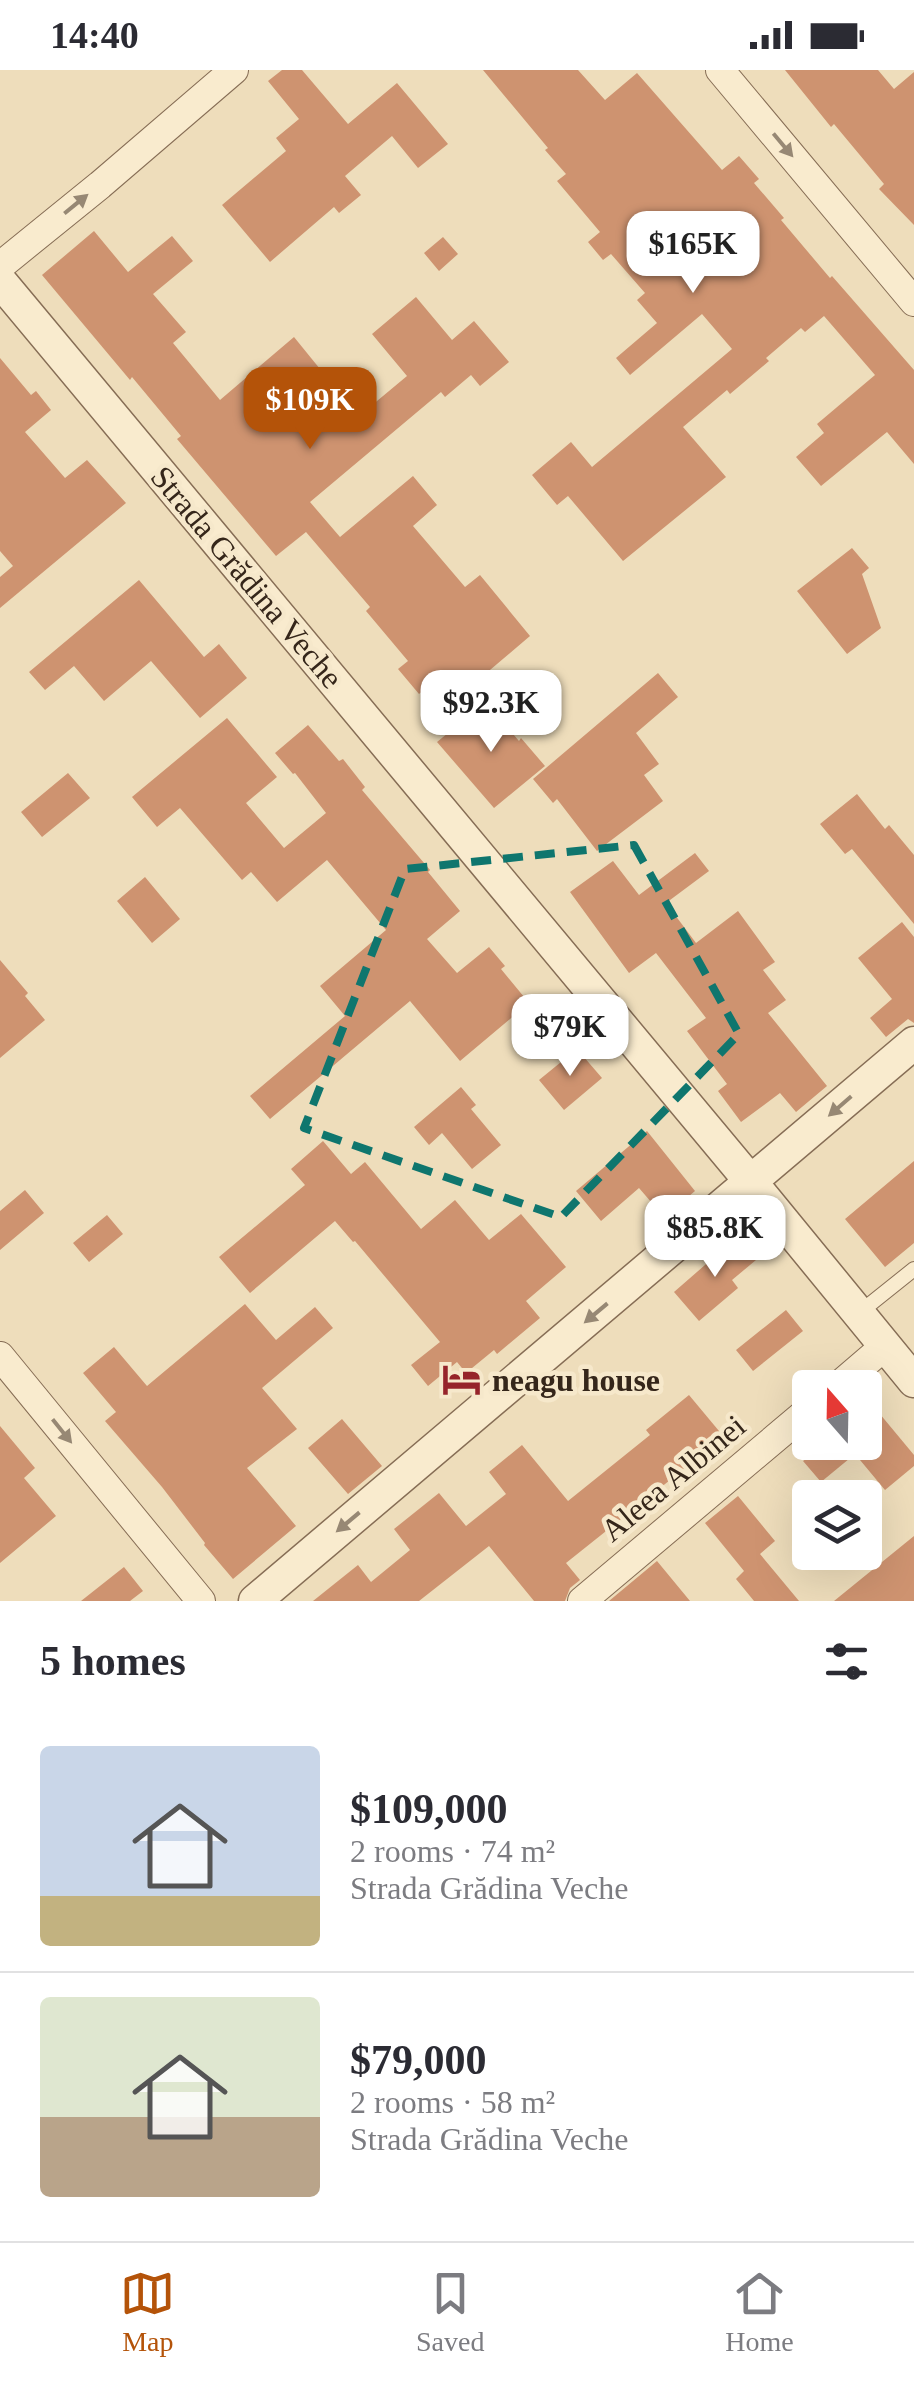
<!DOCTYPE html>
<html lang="en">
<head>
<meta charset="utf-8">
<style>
  :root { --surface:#fff; --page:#f2f2f3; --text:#2b2b33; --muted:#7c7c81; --line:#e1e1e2; --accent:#b45309 }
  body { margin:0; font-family:Georgia,serif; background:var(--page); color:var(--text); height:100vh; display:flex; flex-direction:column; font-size:38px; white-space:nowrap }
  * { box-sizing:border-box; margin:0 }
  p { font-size:32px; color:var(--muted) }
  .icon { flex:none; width:55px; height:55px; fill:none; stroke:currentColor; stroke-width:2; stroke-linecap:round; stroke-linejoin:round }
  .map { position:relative; height:1531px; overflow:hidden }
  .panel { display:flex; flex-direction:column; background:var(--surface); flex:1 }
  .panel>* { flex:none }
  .needle { width:65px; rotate:340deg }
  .tools { position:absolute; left:792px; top:1300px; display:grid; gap:20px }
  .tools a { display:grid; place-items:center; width:90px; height:90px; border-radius:10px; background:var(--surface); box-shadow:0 10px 40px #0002; font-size:50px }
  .price { position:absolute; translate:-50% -85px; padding:0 22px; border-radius:20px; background:#fff; color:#222; font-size:32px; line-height:65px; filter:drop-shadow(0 2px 5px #0008) }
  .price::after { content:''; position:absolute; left:50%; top:60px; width:30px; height:22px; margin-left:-15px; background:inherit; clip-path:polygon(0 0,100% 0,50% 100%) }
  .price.selected { background:var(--accent); color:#fff }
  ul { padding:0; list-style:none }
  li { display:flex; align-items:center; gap:30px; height:250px; padding:0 40px }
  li+li { border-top:2px solid var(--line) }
  li span { display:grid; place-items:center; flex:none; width:280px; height:200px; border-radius:10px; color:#555 }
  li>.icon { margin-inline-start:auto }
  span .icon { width:120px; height:120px; fill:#fffc; stroke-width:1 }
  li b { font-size:42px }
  h2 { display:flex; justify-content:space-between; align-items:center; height:120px; padding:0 40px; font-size:42px }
  .status { display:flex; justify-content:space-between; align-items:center; height:70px; padding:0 50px; background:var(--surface); direction:ltr }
  .status svg { height:28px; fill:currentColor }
  .tabs { display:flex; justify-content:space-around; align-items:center; height:140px; border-top:2px solid var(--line); background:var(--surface); font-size:28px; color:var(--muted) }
  .tabs a { display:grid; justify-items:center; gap:5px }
  .tabs .selected { color:var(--accent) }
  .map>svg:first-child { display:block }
</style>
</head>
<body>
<div class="status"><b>14:40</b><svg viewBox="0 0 49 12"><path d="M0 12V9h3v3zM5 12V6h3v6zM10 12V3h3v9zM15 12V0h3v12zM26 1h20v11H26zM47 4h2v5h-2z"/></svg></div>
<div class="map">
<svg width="914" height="1531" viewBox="0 0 914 1531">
  <rect width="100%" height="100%" fill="#edb"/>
  <!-- building -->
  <path fill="#ce9370" d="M282,0H302L348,54L397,13L448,74L418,98L392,66L345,106L361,125L339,143L334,137L270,192L222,135L286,81L276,68L299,49L268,11Z
    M483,0H578L605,30L637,3L722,100L739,86L759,109L754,113L784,148L781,150L830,208L832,206L914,300V394L887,362L821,416L796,387L824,363L817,354L875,305L824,246L805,262L801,258L766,288L769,291L730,324L727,320L683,357L726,407L623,491L568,426L557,435L532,405L571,372L592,397L732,279L702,244L630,305L616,288L657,253L637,230L645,223L611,184L603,190L588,172L600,162L557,111L566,104L545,80L548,78Z
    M785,0H878L894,19L914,2V155L879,119L884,114L834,54L831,57Z
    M94,161L128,202L172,166L193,191L153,224L186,262L173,273L220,330L294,267L320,299L314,305L353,351L407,306L372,264L416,227L452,270L474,251L509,292L480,316L471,305L445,327L441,322L310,432L340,467L413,406L437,435L413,456L465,517L480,505L530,566L464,622L446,601L419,624L398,599L408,591L366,541L370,537L306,462L276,486L177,369L181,366L132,307L130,310L42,205Z
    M443,167L458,184L439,201L424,183Z
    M0,288L31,325L36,321L51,340L25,362L65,408L87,390L126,433L0,538V507L13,496L0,481Z
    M852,478L869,498L862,504L881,558L847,584L797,521Z
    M139,510L204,587L219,574L247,608L200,648L151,591L104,631L74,596L45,620L29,602Z
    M658,603L678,627L636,663L659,694L644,705L663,731L597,781L557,729L553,733L533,709Z
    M486,632L519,671L521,668L545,696L494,738L437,672Z
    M227,648L277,707L246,733L284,778L326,743L295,703L293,704L275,683L308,655L339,691L343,689L365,717L362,720L430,800L428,802L460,841L427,869L457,903L489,877L505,896L501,899L529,933L460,991L410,931L270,1049L250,1026L345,946L320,916L386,860L327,790L277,832L251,802L242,810L180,738L157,757L132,727Z
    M68,703L90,728L42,767L21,742Z
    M857,724L885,759L889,755L914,785V854L852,779L845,784L820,754Z
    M695,783L709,801L666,833L696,873L738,841L775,892L763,900L786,930L768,943L827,1016L796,1042L780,1023L741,1052L718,1021L727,1014L687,961L706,948L656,883L629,903L570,822L613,791L639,825Z
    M145,807L180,849L152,873L117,831Z
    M902,852L914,867V953L908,949L886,967L870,948L892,929L858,888Z
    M0,890L28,923L25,926L45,950L0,988Z
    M577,979L602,1008L564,1040L539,1010Z
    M461,1017L476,1035L471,1039L501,1075L472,1099L442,1063L429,1075L414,1057Z
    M647,1061L695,1121L664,1147L639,1118L601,1151L576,1121Z
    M323,1071L351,1104L365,1092L421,1159L455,1130L489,1170L521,1144L566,1197L526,1231L540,1248L497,1284L494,1280L466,1303L457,1292L428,1316L411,1295L440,1272L355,1171L353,1172L335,1151L250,1223L219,1187L305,1115L291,1099Z
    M914,1091V1173L885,1197L845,1149Z
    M25,1120L44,1143L0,1180V1141Z
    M107,1145L123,1164L89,1192L73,1173Z
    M736,1168L756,1190L732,1210L738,1218L699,1251L674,1222Z
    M245,1234L276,1270L315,1237L333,1258L262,1318L297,1359L247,1398L296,1456L233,1509L204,1475L205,1473L162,1417L105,1351L116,1342L83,1303L114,1277L147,1316Z
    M786,1240L803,1261L753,1301L736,1280Z
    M689,1325L724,1367L566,1493L580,1510L570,1518L565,1531H534L489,1476L419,1531H313L358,1495L371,1512L410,1480L394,1459L439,1423L466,1456L506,1424L489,1402L522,1375L568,1431L650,1365L646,1360Z
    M865,1326L914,1385V1396L885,1420L855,1384L821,1412L803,1391L810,1386L800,1372H865Z
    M342,1349L382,1396L348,1424L308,1378Z
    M0,1356L35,1398L24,1408L56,1446L0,1493Z
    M738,1426L775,1471L760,1484L799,1531H754L736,1509L744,1501L705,1453Z
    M914,1466V1531H834Z
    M657,1491L690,1531H609Z
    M124,1497L143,1521L130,1531H81Z"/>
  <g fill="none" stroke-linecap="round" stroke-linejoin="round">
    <defs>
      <path id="service" d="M859,1243L914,1199"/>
      <path id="minor" d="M720,0L914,232
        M0,196L100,115L234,0
        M0,1286L201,1531
        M836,1318L885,1276
        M582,1531L810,1339"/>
      <path id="tertiary" d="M0,211L751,1112L914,1311
        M255,1531L914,973"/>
    </defs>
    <!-- service casing -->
    <use href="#service" stroke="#866d55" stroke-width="16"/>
    <!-- minor casing -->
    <use href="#minor" stroke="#866d55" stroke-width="30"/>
    <!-- tertiary casing -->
    <use href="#tertiary" stroke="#866d55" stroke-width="35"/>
    <!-- service -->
    <use href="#service" stroke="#f9ebce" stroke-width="14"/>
    <!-- minor -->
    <use href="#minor" stroke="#f9ebce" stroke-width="28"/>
    <!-- tertiary -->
    <use href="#tertiary" stroke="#f9ebce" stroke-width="32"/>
  </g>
  <!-- one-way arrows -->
  <defs><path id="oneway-solid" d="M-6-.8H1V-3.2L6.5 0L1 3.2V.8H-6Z" transform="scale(2.5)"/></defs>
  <g fill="#978874">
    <use href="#oneway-solid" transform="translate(783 75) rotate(50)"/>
    <use href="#oneway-solid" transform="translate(76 134) rotate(-39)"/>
    <use href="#oneway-solid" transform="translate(840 1036) rotate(139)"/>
    <use href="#oneway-solid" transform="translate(596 1243) rotate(140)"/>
    <use href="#oneway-solid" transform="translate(62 1361) rotate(51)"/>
    <use href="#oneway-solid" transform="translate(348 1452) rotate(140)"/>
  </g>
  <!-- marked area -->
  <path fill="none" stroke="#0f766e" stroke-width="8" stroke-dasharray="20 12" stroke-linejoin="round" d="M634,775L739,964L561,1147L304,1058L405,799Z"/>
  <!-- icons -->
  <defs>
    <symbol id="hotel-bare" viewBox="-9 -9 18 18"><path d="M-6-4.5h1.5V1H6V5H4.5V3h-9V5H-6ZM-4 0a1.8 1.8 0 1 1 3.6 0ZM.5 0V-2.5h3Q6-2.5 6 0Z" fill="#96242a" stroke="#f6e8cb" stroke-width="2.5" paint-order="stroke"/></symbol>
  </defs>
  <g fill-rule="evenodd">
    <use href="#hotel-bare" x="434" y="1282" width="55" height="55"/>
  </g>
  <g text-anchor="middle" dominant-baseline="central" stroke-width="9" stroke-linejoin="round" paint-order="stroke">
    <!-- street labels -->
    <g font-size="32" fill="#35261a" stroke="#f6e8cb">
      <text transform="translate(247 507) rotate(50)">Strada Grădina Veche</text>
      <text transform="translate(673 1408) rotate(-40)">Aleea Albinei</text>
    </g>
    <!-- poi labels -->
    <g font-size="32" font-weight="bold" fill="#35261a" stroke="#f6e8cb" text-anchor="start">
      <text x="492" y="1310">neagu house</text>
    </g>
  </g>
</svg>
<div class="tools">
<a><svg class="needle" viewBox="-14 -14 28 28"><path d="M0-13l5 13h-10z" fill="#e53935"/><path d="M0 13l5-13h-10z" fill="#7c7c81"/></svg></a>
<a><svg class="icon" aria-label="layers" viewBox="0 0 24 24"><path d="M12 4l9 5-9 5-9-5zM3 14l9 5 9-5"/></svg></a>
</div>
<b class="price" style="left:693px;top:226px">$165K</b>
<b class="price selected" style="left:310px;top:382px">$109K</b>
<b class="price" style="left:491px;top:685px">$92.3K</b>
<b class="price" style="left:570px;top:1009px">$79K</b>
<b class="price" style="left:715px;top:1210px">$85.8K</b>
</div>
<section class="panel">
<h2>5 homes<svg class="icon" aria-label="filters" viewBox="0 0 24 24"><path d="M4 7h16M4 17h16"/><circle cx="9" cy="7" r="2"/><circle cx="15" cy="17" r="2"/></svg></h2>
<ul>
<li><span style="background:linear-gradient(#c9d6e8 75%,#c2b280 0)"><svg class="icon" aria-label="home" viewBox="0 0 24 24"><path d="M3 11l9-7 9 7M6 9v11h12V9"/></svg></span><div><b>$109,000</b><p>2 rooms · 74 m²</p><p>Strada Grădina Veche</p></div></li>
<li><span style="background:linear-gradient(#dfe7d0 60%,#b9a48a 0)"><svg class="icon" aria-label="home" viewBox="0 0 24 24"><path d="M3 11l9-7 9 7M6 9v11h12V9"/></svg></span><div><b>$79,000</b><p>2 rooms · 58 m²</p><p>Strada Grădina Veche</p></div></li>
</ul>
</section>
<nav class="tabs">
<a class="selected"><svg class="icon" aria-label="map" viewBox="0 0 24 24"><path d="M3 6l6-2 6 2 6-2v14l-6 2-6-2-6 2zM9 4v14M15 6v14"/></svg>Map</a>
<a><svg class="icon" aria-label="saved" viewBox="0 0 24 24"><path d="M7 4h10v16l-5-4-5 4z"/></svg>Saved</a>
<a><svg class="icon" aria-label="home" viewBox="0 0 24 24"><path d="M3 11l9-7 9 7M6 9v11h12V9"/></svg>Home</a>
</nav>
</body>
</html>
